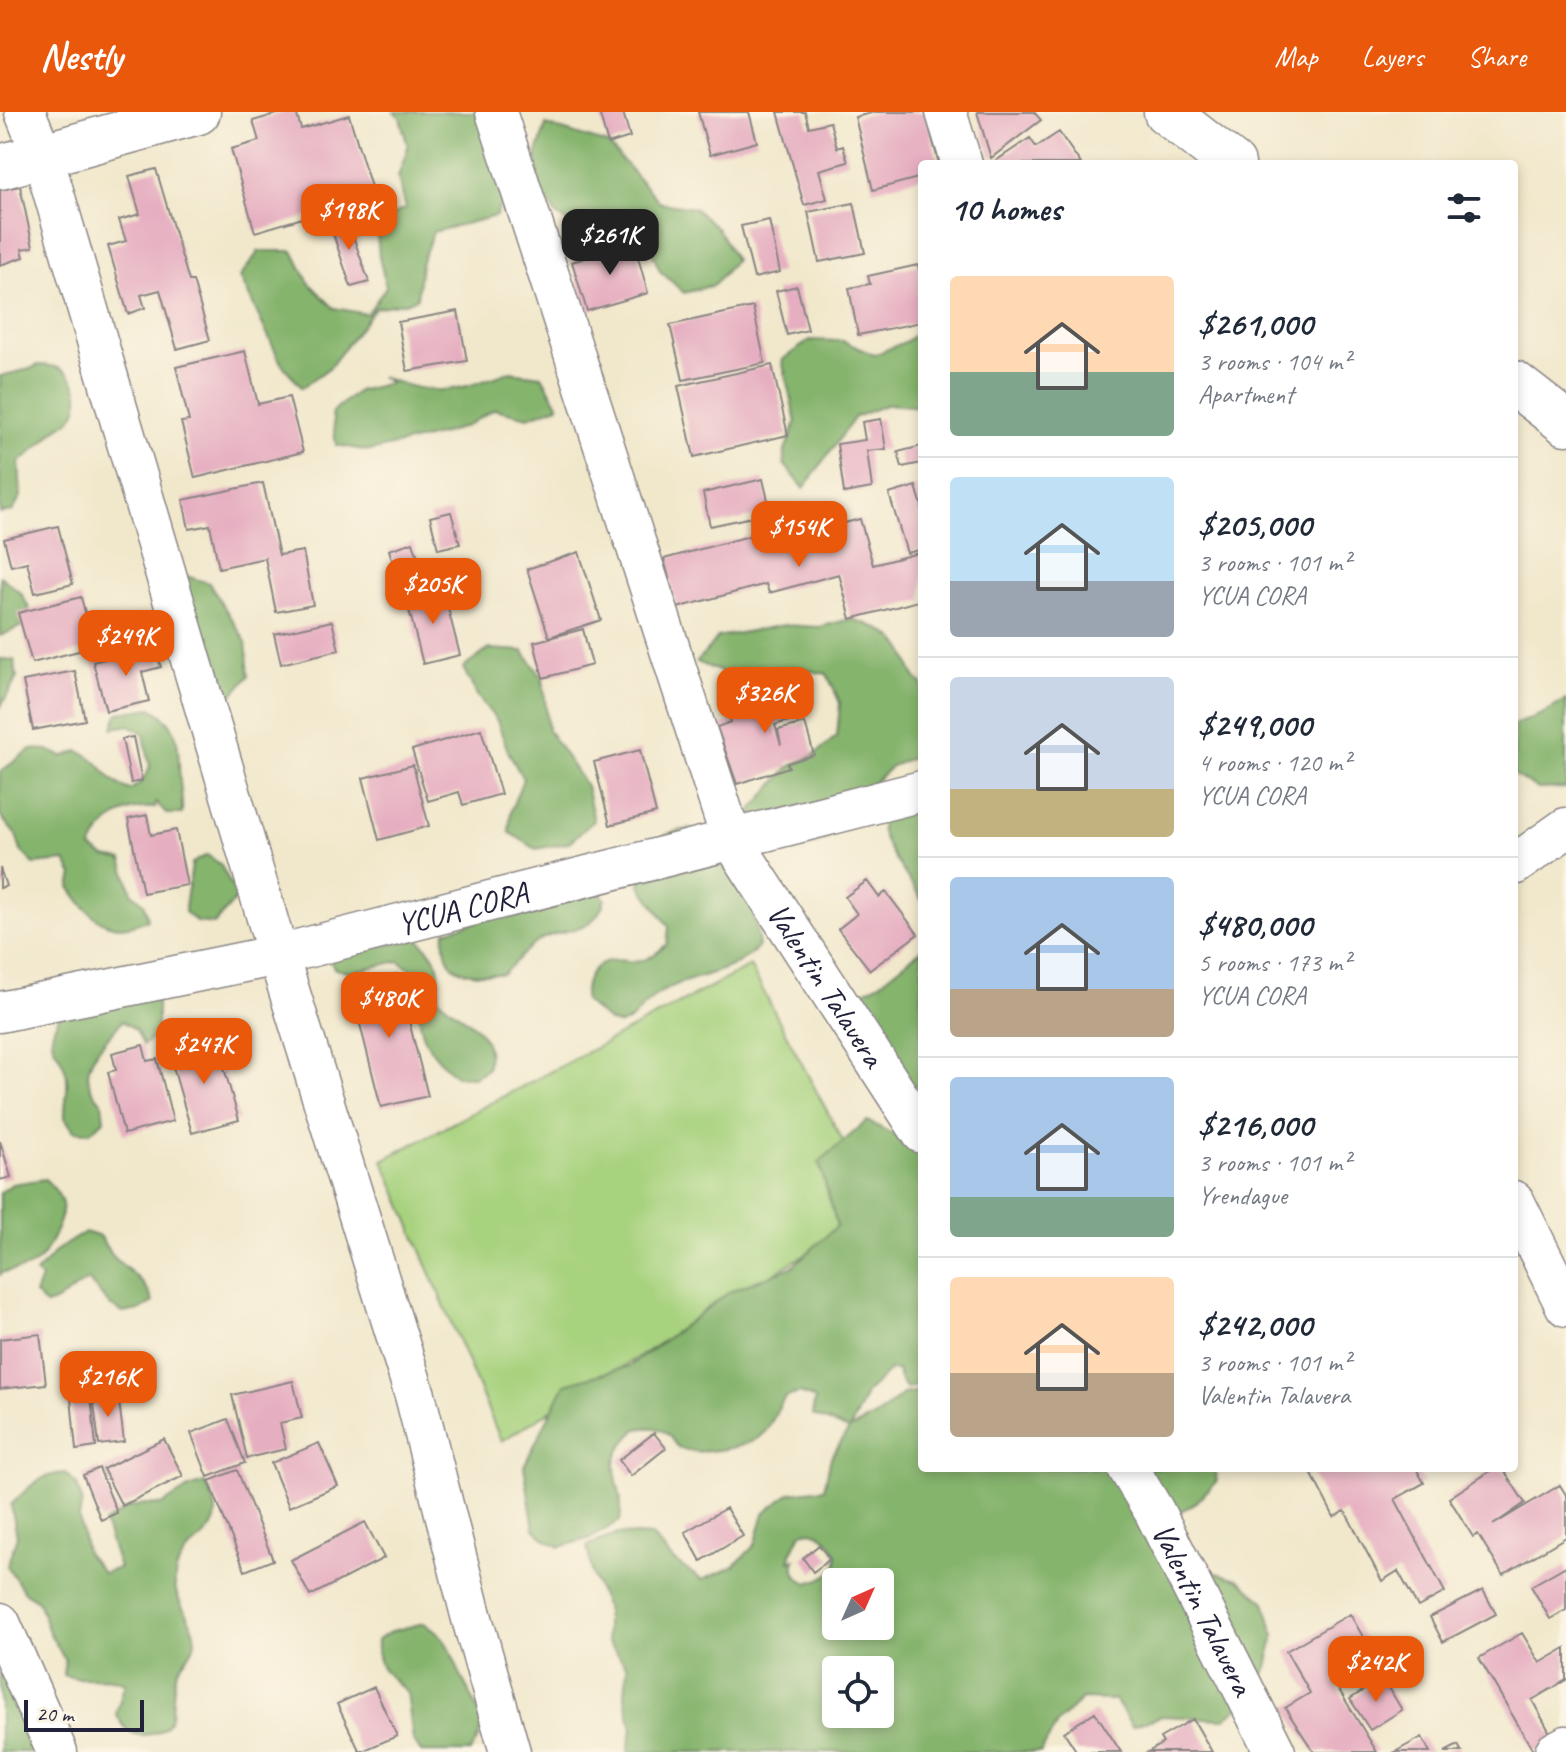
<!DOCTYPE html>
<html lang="en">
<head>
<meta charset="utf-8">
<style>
  :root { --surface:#fff; --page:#f6f6f7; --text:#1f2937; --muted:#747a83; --line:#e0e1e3; --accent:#ea580c }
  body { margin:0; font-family:Caveat,sans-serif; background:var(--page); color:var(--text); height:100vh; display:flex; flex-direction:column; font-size:30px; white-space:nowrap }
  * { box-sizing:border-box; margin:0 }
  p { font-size:26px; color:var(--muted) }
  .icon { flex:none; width:44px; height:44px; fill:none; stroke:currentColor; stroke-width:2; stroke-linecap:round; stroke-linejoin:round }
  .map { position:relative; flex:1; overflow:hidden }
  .drawer { position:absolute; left:918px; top:48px; width:600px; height:1312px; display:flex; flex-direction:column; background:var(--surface); border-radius:8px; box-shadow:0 4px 12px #0003 }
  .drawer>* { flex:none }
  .needle { width:52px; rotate:45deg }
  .controls { position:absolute; left:822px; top:1456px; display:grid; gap:16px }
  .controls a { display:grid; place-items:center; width:72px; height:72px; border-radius:8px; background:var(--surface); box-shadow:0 4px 12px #0003; font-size:40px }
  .scale { position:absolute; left:24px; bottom:20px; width:120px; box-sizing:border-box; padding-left:8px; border:4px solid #22223b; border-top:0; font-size:22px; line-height:28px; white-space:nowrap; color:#22223b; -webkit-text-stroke:6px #fcf5e5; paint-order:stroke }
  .price { position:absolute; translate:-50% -68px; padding:0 18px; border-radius:16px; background:var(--accent); color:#fff; font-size:26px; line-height:52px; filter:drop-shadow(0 2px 4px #0008) }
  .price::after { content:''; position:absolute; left:50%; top:48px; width:24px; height:18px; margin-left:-12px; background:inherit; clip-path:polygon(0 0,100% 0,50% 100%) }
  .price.on { background:#222; color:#fff }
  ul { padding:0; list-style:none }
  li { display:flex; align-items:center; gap:24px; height:200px; padding:0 32px }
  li+li { border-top:2px solid var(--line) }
  li span { display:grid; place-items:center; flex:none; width:224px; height:160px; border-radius:8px; color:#555 }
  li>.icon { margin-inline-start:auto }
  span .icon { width:96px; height:96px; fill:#fffc; stroke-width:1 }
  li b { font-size:34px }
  h2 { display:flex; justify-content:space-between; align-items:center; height:96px; padding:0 32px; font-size:34px }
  header { display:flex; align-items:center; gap:48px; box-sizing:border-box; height:112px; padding:0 40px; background:var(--accent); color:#fff }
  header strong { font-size:38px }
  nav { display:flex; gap:44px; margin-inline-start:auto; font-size:28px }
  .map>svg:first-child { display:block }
</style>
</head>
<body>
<header>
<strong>Nestly</strong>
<nav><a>Map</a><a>Layers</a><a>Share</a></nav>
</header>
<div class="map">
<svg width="1566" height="1640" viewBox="0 0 1566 1640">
  <rect width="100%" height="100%" fill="#fcf5e5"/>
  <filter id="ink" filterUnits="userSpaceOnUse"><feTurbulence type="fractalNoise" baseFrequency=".0125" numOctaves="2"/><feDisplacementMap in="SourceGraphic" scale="16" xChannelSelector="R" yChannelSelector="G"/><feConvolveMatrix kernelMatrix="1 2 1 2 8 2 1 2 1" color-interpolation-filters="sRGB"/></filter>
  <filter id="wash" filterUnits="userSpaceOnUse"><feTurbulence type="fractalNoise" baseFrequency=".006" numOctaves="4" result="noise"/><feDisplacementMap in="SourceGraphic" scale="32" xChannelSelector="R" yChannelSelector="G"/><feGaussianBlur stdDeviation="1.8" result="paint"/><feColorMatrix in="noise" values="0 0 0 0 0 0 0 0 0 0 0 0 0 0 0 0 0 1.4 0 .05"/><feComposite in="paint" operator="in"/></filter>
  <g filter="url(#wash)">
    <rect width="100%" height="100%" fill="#f1e8cc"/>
    <!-- green -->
    <path fill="#a7d27e" stroke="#647a5c" stroke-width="2" d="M750,854L879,1097L501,1329L383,1048Z"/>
    <!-- forest -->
    <path fill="#85b46d" stroke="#546b54" stroke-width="2" fill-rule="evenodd" d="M394,0H479L508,74L496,104L433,120L421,152L417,186L408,190L375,196L330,255L302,276L281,251L240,165L259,139H293L309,171L334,196L367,202L386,175L379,144L376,111L406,96L398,65L408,35L400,5Z
      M546,13L608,32L660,91L694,96L718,117L735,148L714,173L684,181L660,159L647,129L618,112L586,120L556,103L540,76L536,44Z
      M922,216V295L888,292L855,305L804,376L784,352L785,339L796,310L782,248L810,228L843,229L874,243L907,229Z
      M38,253C52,253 64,255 72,267C81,281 81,297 69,309C64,313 58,315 53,320C42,331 32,341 19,350L21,384L13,399L0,401V264L30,257Z
      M509,260L542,264L559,294L528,305L495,297L466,314L435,324L369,339L336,333L332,300L358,279L390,271L381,265C440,286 452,280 509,260Z
      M176,461L209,471L246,530L249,564L228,588L193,583Z
      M0,464L21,481L29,496L24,513L0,524Z
      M851,507C870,512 893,520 904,539C910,550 911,564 922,572V642L892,654L868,676L851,703L827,727L797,740L769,724L751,699L789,655L814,643L837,624L840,591L827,562L794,556H760L728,563L697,550L718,525L784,513L819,515Z
      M489,537L523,539L543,566L548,618L586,674L594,709L568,731L536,737L509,720L511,698L523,667L508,639L497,609L478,585L463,556Z
      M0,547L14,548L17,566L1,594Z
      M1566,588V676L1538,677L1514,663V613L1542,602Z
      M151,596C184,613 177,638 180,669C181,681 183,690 182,702H166L156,690L155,696C125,693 103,709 91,736L105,745L122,748L132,781L144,791L148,807C109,827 91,806 70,775L73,763L65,749L34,752L21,739L16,723L0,704V660L31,637L48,638L63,645L78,639C105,648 102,668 130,678L142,669L150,655L144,622L130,613L113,616L118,601Z
      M922,671V789C912,769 880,733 881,712C881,702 887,690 889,681Z
      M690,717L706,722L763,774L754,803L759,834C731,865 691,861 658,882C642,893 638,906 620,913L610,910L584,889C584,873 589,854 608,849C618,846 630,851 640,849C650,847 659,839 667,832L669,815L640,773C646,739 653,720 690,717Z
      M207,743L220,752L238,785L214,812L197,810L185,800C185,783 191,768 192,751Z
      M594,775L605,787C594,824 567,813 540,828C526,836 515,851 503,862C467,862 441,865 445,819Z
      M419,827C440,848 442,857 438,886C463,910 496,916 487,957L473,965L456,964C410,925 424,911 413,859L399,849L351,860L335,857L326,843Z
      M922,837V974L892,973L846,900L850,868L851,886L880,871Z
      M142,882L157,889V923L143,933L136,918L122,909C100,936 70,959 102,991L104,1008L90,1020L74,1019L65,1006C64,991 70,975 66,960C58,930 41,938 61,901Z
      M867,1009L914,1033L922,1042V1271L907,1276L902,1272L897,1258H890L867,1280L850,1317L879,1302L903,1282L922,1279V1356H1214L1217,1369L1193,1393L1165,1406L1206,1458L1238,1467L1265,1490L1274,1522L1267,1556L1250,1586L1225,1607L1162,1604L1132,1614L1115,1588L1082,1587L1058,1610L1041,1640H628L632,1617L625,1585L627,1554L606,1528V1496L593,1465L587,1434L618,1422L652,1424L673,1448L702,1468L733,1455L755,1433L764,1401L790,1381L824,1377L831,1345L849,1318L812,1303L815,1287L800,1281L785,1285C776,1298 771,1317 758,1326C743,1336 694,1345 678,1335C676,1333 672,1328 670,1325C660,1314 650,1315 637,1317C595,1358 627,1364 620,1409L591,1426L560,1435L546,1428L534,1417L524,1354L565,1272L629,1254L731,1179L792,1155L837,1114L819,1050ZM810,1419C821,1421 826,1425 832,1434C847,1455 826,1466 808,1471C796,1466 791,1460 795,1447L790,1449L791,1442L801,1421ZM836,1470H880V1514H836ZM836,1558H880V1602H836Z
      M45,1067C52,1074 60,1082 62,1092C65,1106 45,1146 33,1153C24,1158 13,1159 3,1160L0,1163V1081L12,1072Z
      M85,1120L101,1125C114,1157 141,1157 153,1190L139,1198L123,1201L110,1193L88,1168C72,1177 63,1189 45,1193L35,1182L41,1166L36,1161L57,1138Z
      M65,1361L77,1373L82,1389L79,1406L86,1441L103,1461L119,1456L104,1411L128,1396L144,1392L161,1393L189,1376L205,1371C240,1428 180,1422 175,1465C172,1490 195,1506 195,1529C195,1540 181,1549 177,1560C167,1585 185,1620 143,1623C129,1624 122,1612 116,1602L125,1571C103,1561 86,1571 63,1563L65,1548L49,1520L38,1489L25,1481L7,1454L17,1424L11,1393C29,1375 38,1363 65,1361Z
      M424,1511C452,1530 449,1538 462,1566C475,1593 493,1610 470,1640H421L413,1628L407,1580C387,1563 375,1556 377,1528L392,1519Z
      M0,1562L18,1579L52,1640H0Z"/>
    <g id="blocks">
      <!-- building -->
      <path fill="#e6afc1" d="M284,0H296L301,17L349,3L374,85L255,120L231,37L259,29L253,9Z
        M599,0H623L630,25L608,32Z
        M698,0H749L757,30L710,43Z
        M778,0H805L809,15L830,10L837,36L843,34L848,50L819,58L827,87L804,93Z
        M876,0H925L939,52H922V65L873,78L855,5Z
        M977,0H1034L1041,8L991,46Z
        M1059,20L1081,52H991L1030,26L1036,35Z
        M156,57L189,169H193L210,228L177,237L160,178L141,183L145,196L128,202L108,134L126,129L119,108L140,102L129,64Z
        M20,74L33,135L22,137L24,145L0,153V78Z
        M854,91L865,141L819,150L808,100Z
        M346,104L369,170L351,175L329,110Z
        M769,108L780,160L754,166L741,114Z
        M634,131L648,181L587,199L572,150Z
        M918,153L922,172V210L858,223L849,176L870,172L868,164Z
        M797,174L808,218L787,223L776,179Z
        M753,195L765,251L683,268L670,213Z
        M458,199L467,249L407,259L398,210Z
        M245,239L258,292L289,285L303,340L195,366L181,310L189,309L176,255Z
        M772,253L788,323L694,345L678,274Z
        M881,307L886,337L867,339L872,376L844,381L837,332L865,328L862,310Z
        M922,334V351L902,355L898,340Z
        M763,367L771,401L710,414L703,381Z
        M263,371L279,443L303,439L313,493L276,500L265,446L219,456L210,413L189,417L183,388Z
        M916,374L922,394V437L907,441L889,382Z
        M451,400L460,432L438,437L430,405Z
        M860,407L873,453L922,440V488L851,507L839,462L769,481L766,472L677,496L664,447L753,423L756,434Z
        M58,414L73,472L35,481L27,450L11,454L4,427Z
        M413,430L428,476L404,483L389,438Z
        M579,440L601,508L549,525L527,457Z
        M443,477L460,543L423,552L406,486Z
        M81,485L94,535L32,551L18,501Z
        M332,509L339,538L281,552L274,522Z
        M583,517L592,553L543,566L534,530Z
        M155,534L161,555L142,560L149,589L106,599L93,550Z
        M75,559L85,608L33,618L23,569Z
        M793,574L804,604L775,613L781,633L778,618L805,611L814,643L787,651L789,655L737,672L717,615L731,610L726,596Z
        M481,617L501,682L463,693L459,680L428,689L412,638Z
        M133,625L142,669L131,671L122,627Z
        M640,638L656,701L610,713L594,650Z
        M413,653L429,714L379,728L363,666Z
        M147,703L151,723L176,718L187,773L143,781L128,707Z
        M0,756L6,774L0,776Z
        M867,769L879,785L886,780L918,822L870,858L838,817L857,802L845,785Z
        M397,862L428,984L381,995L350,873Z
        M216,928L239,1008L192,1021L169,941Z
        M143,933L147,949L157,947L173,1009L124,1022L108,960L116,958L112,941Z
        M0,1029L11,1065L0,1068Z
        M40,1222L46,1272L0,1277V1227Z
        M293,1269L302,1306L280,1311L286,1337L247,1346L232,1283Z
        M118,1281L124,1330L99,1333L93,1284Z
        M91,1284L96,1335L76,1338L71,1286Z
        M228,1307L245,1351L208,1365L191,1321Z
        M654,1321L666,1336L631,1364L619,1348Z
        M164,1327L183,1364L122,1394L103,1357Z
        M319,1331L338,1374L289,1395L271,1351Z
        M99,1356L117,1401L101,1408L83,1363Z
        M1311,1356H1416L1424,1371L1395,1387L1445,1480L1418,1495L1398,1459L1382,1469L1345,1399L1334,1405L1309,1357Z
        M1495,1356H1502L1525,1391L1493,1413L1560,1373L1566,1383V1425L1503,1463L1478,1422L1473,1425L1449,1386Z
        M237,1358L273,1448L245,1459L209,1369Z
        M726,1396L743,1424L701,1449L685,1420Z
        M365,1410L384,1446L310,1484L291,1448Z
        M819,1433L830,1447L813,1460L803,1446Z
        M1566,1454V1498L1550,1507L1531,1474Z
        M1483,1478L1496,1502L1443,1530L1430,1505Z
        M1350,1502L1374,1544L1333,1568L1377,1640H1314L1285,1596L1310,1581L1286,1539Z
        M1522,1521L1540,1551L1566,1536V1568L1532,1588L1554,1628L1534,1640L1479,1546Z
        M1383,1566L1402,1598L1370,1618L1350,1587Z
        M374,1575L397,1624L360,1640L337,1592Z
        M1095,1600L1121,1640H1077L1064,1620Z
        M1193,1607L1212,1640H1148L1163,1631L1160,1626Z
        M1422,1625L1430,1640H1395Z
        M1458,1633L1462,1640H1445Z"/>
    </g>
  </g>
  <g filter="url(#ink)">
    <use href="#blocks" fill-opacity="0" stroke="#8a8584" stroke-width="2"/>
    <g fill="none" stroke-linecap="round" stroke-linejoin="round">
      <defs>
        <g id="minor">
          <path d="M25,0L43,45L278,843L415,1283L471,1503L510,1640"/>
          <path id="s1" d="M496,0L731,726L922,1021"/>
          <path d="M946,0L962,52"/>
          <path d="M1514,753L1566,716"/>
          <path id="s2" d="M0,900L278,843L922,679"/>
          <path d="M1514,1089L1566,1194"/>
          <path id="s3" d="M1128,1356L1154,1399L1275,1640"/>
          <path d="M0,1511L57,1640"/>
          <path d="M1555,1640L1566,1634"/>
        </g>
        <path id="tertiary" d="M1166,0L1233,52
          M0,55L198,0
          M1514,271L1566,311"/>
      </defs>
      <!-- minor casing -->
      <use href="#minor" stroke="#8a8584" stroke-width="43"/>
      <!-- tertiary casing -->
      <use href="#tertiary" stroke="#8a8584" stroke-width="47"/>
      <!-- minor -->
      <use href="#minor" stroke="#fff" stroke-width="40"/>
      <!-- tertiary -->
      <use href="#tertiary" stroke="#fff" stroke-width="44"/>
    </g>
  </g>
  <g text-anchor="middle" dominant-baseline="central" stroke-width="6" stroke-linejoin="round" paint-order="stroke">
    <!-- street labels -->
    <g font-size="32" fill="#22223b" stroke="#fcf5e5">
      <text stroke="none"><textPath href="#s2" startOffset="474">YCUA CORA</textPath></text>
      <text stroke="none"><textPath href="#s1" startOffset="938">Valentin Talavera</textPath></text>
      <text stroke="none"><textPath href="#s3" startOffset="160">Valentin Talavera</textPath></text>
    </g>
  </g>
</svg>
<div class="controls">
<a><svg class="needle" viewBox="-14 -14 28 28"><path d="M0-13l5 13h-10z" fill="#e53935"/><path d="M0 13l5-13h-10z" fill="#747a83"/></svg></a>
<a><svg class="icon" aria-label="locate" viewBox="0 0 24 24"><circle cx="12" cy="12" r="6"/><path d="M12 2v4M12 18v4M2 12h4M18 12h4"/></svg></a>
</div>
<div class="scale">20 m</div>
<b class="price" style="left:349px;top:140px">$198K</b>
<b class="price on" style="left:610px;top:165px">$261K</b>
<b class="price" style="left:799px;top:457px">$154K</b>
<b class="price" style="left:433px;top:514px">$205K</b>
<b class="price" style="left:126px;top:566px">$249K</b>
<b class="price" style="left:765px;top:623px">$326K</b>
<b class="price" style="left:389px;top:928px">$480K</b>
<b class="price" style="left:204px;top:974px">$247K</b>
<b class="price" style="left:108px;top:1307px">$216K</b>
<b class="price" style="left:1376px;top:1592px">$242K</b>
<section class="drawer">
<h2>10 homes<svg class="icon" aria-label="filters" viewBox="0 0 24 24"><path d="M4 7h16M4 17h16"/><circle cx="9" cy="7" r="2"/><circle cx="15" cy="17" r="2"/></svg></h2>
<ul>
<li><span style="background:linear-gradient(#ffd9b3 60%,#7fa58c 0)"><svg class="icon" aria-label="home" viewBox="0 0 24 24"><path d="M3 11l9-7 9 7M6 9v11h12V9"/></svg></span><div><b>$261,000</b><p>3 rooms · 104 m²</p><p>Apartment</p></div></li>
<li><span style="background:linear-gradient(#bfe0f5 65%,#9aa5b1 0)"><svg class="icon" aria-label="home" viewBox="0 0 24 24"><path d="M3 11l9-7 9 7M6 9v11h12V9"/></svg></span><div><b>$205,000</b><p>3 rooms · 101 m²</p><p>YCUA CORA</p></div></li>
<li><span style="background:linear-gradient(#c9d6e8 70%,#c2b280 0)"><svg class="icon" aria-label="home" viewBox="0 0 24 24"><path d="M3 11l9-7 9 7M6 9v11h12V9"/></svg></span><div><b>$249,000</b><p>4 rooms · 120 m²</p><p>YCUA CORA</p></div></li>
<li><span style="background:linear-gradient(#a9c7e8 70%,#b9a48a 0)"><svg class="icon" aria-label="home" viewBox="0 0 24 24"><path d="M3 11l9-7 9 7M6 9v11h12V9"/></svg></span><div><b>$480,000</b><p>5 rooms · 173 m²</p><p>YCUA CORA</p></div></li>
<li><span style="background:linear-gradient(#a9c7e8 75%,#7fa58c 0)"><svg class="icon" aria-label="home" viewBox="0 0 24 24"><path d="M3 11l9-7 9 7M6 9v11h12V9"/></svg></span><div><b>$216,000</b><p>3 rooms · 101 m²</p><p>Yrendague</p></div></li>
<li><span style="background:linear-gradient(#ffd9b3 60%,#b9a48a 0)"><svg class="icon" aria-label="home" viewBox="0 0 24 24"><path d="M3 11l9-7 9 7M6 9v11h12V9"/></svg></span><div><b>$242,000</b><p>3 rooms · 101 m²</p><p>Valentin Talavera</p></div></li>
</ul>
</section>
</div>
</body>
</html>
